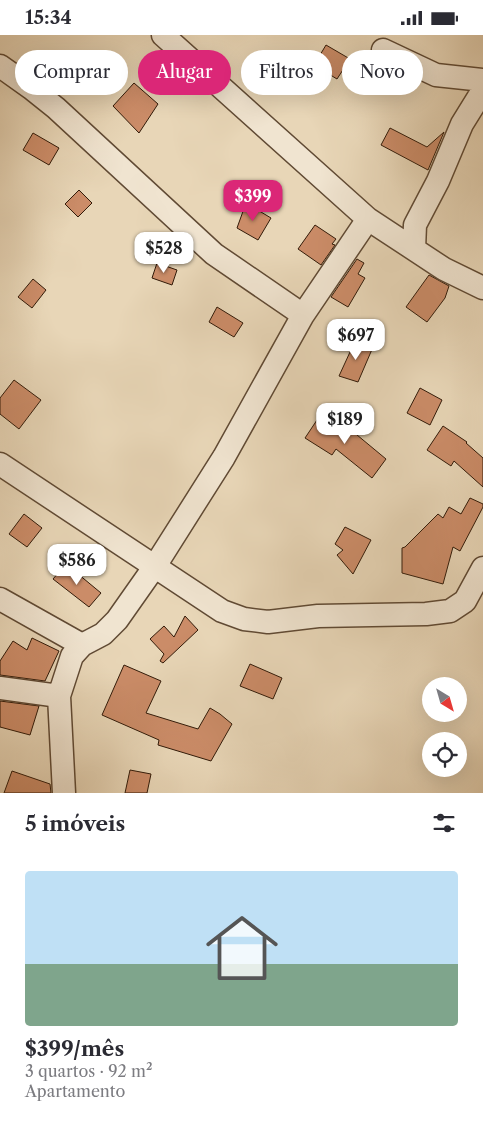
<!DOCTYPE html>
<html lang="pt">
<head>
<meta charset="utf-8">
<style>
  :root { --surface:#fff; --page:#f7f7f7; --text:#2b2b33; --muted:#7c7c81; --line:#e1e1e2; --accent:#db2777 }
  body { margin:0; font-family:"Libre Caslon Text",serif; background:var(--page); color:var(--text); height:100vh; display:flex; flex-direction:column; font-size:19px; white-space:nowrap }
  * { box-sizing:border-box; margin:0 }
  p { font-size:16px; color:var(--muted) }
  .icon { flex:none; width:28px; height:28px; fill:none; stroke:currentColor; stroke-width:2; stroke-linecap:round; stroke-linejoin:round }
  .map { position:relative; height:758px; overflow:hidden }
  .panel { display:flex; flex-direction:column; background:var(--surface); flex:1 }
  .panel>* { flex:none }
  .banner { position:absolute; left:15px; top:15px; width:454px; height:45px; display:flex; gap:10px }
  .needle { width:32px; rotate:143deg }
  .buttons { position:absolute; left:422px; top:642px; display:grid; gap:10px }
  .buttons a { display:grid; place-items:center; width:45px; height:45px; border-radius:50%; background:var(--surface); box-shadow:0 5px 20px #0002; font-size:25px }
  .price { position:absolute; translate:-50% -42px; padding:0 11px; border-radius:10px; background:#fff; color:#222; font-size:16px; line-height:32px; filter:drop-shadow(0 1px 2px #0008) }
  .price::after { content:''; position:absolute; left:50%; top:30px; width:15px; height:11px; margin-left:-8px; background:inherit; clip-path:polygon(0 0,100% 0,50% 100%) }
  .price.active { background:var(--accent); color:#fff }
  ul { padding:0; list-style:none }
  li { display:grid; align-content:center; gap:10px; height:265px; padding:0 25px }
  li+li { border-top:1px solid var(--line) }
  li span { display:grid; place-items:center; height:155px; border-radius:5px; color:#555 }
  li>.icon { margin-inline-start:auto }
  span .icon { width:90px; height:90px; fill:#fffc; stroke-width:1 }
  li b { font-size:21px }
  h2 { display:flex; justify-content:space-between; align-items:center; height:60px; padding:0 25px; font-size:21px }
  .tag { padding:0 18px; border-radius:22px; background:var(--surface); box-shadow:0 5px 20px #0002; font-size:18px; line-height:45px }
  .tag.active { background:var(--accent); color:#fff }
  .status { display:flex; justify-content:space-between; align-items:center; height:35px; padding:0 25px; background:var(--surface); direction:ltr }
  .status svg { height:14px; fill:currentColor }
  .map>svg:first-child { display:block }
</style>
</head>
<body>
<div class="status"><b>15:34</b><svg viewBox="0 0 49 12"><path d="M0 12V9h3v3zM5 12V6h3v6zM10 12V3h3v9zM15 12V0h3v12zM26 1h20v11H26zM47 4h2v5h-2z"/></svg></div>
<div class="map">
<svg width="483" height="758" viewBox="0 0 483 758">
  <rect width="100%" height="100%" fill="#e8d6b7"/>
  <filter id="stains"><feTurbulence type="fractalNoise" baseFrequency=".004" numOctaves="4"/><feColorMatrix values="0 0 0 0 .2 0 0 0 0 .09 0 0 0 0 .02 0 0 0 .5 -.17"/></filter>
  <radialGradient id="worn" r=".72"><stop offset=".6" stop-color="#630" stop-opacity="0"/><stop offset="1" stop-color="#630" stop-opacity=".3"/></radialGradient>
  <!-- building -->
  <path fill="#cb8c68" stroke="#321b09" d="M326,10L350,24L337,44L314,30Z
    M134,48L158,69L139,98L113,71Z
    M390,93L427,112L444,97L428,135L381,110Z
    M33,98L59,113L49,130L23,115Z
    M79,155L92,168L78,182L65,169Z
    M246,168L271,183L258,205L237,193Z
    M315,190L336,204L332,209L335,210L321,230L298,214Z
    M357,224L364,228L358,239L365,243L348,272L331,262Z
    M157,228L177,235L172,250L152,243Z
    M429,240L449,251L445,263L427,287L406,272Z
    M33,244L46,255L32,273L18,262Z
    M217,272L243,288L234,302L209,287Z
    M356,304L373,312L358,347L339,341Z
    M14,345L41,365L19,394L0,379V363Z
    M420,353L442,365L430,390L407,378Z
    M321,379L342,394L345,390L386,424L372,443L336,414L332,420L305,403Z
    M443,391L467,407L466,408L483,423V452L454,426L451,431L427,415Z
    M470,463L483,469V472L460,516L453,512L443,549L402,538V513L405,512L438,479L443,483L449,472L461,479Z
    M24,479L42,493L27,512L9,499Z
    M345,492L371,505L353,539L337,520L343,515L335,509Z
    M66,529L101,558L89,572L53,544Z
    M185,581L198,595L163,628L160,626L164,619L150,604L164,591L174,602Z
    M32,603L59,616L45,646L0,640V626L13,606L27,615Z
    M250,629L282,643L273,664L240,651Z
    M124,630L161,646L146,678L198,694L210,673L220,679L232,689L211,726L158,710L159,705L102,680Z
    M0,666L39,671L30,700L0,692Z
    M130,735L151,739L147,758H125Z
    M12,736L50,749L51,758H4Z"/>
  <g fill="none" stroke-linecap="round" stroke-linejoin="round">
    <defs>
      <path id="street" d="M163,0L368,184L444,234L483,253
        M383,15L436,40L483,45
        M0,31L31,53L56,73L214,219L303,280
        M414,214L415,190L438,146L462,89L483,55
        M0,429L222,576L244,584L268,587L318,581L426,579L450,576L465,566L483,533
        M0,564L82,610
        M0,653L59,661
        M64,758L59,661L72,621L82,610L103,599L117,585L155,531L224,422L303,280L368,184"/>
    </defs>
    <!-- street casing -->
    <use href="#street" stroke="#604a34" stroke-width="25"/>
    <!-- street -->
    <use href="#street" stroke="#f0e4d0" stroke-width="22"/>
  </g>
  <rect width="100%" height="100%" filter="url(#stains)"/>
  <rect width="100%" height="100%" fill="url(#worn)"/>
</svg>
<div class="buttons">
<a><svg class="needle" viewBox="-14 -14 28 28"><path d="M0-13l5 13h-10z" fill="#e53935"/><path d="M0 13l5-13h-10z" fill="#7c7c81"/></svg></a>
<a><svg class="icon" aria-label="locate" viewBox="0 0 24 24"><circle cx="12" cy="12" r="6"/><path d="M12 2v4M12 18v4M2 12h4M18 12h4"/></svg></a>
</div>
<b class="price active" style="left:253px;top:187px">$399</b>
<b class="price" style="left:164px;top:239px">$528</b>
<b class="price" style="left:356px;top:326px">$697</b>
<b class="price" style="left:345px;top:410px">$189</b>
<b class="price" style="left:77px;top:551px">$586</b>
<div class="banner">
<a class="tag">Comprar</a>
<a class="tag active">Alugar</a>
<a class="tag">Filtros</a>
<a class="tag">Novo</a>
</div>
</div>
<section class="panel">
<h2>5 imóveis<svg class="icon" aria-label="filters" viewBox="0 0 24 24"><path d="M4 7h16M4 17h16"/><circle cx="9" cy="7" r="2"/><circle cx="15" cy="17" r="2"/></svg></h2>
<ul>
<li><span style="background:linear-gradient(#bfe0f5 60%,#7fa58c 0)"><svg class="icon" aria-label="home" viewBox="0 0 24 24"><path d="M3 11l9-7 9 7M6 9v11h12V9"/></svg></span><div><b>$399/mês</b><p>3 quartos · 92 m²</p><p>Apartamento</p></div></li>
</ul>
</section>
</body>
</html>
